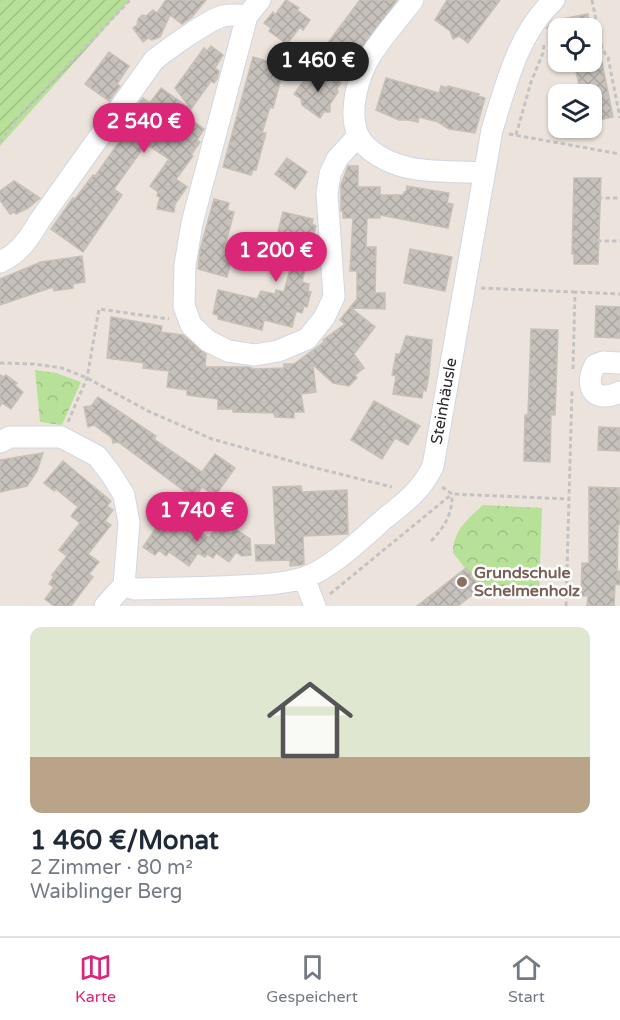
<!DOCTYPE html>
<html lang="de">
<head>
<meta charset="utf-8">
<style>
  :root { --surface:#fff; --page:#f2f2f3; --text:#1f2937; --muted:#747a83; --line:#e0e1e3; --accent:#db2777 }
  body { margin:0; font-family:"Varela Round",sans-serif; background:var(--page); color:var(--text); height:100vh; display:flex; flex-direction:column; font-size:22px; white-space:nowrap }
  * { box-sizing:border-box; margin:0 }
  p { font-size:20px; color:var(--muted) }
  .icon { flex:none; width:33px; height:33px; fill:none; stroke:currentColor; stroke-width:2; stroke-linecap:round; stroke-linejoin:round }
  .map { position:relative; height:606px; overflow:hidden }
  .side { display:flex; flex-direction:column; background:var(--surface); flex:1 }
  .side>* { flex:none }
  .tools { position:absolute; left:548px; top:18px; display:grid; gap:12px }
  .tools a { display:grid; place-items:center; width:54px; height:54px; border-radius:12px; background:var(--surface); box-shadow:0 2px 4px #0004; font-size:30px }
  .price { position:absolute; translate:-50% -51px; padding:0 14px; border-radius:21px; background:var(--accent); color:#fff; font-size:20px; line-height:39px; filter:drop-shadow(0 2px 3px #0008) }
  .price::after { content:''; position:absolute; left:50%; top:36px; width:18px; height:14px; margin-left:-9px; background:inherit; clip-path:polygon(0 0,100% 0,50% 100%) }
  .price.on { background:#222; color:#fff }
  ul { padding:0; list-style:none }
  li { display:grid; align-content:center; gap:12px; height:318px; padding:0 30px }
  li+li { border-top:2px solid var(--line) }
  li span { display:grid; place-items:center; height:186px; border-radius:12px; color:#555 }
  li>.icon { margin-inline-start:auto }
  span .icon { width:108px; height:108px; fill:#fffc; stroke-width:1 }
  li b { font-size:26px }
  .menu { display:flex; justify-content:space-around; align-items:center; height:84px; border-top:2px solid var(--line); background:var(--surface); font-size:16px; color:var(--muted) }
  .menu a { display:grid; justify-items:center; gap:3px }
  .menu .on { color:var(--accent) }
  .map>svg:first-child { display:block }
</style>
</head>
<body>
<div class="map">
<svg width="620" height="606" viewBox="0 0 620 606">
  <defs>
    <pattern id="forest-crowns" width="20" height="18" patternUnits="userSpaceOnUse" patternTransform="scale(1.5)"><rect width="20" height="18" fill="#b7e199"/><path d="M2 6a3 3 0 1 1 6 0M12 15a3 3 0 1 1 6 0" fill="none" stroke="#9ec184"/></pattern>
    <pattern id="garden-furrows" width="10" height="10" patternUnits="userSpaceOnUse" patternTransform="scale(1.5)"><rect width="10" height="10" fill="#b7e199"/><path d="M-1 1l2-2M0 10L10 0M9 11l2-2" fill="none" stroke="#9ec184"/></pattern>
    <pattern id="building-cross-hatch" width="8" height="8" patternUnits="userSpaceOnUse" patternTransform="scale(1.5)"><rect width="8" height="8" fill="#c7c1bc"/><path d="M0 0l8 8M0 8l8-8" fill="none" stroke="#aba6a2"/></pattern>
  </defs>
  <rect width="100%" height="100%" fill="#ece4dc"/>
  <!-- forest -->
  <path fill="url(#forest-crowns)" d="M35,370L56,373L81,382L62,425L40,422Z
    M483,505L542,508L539,594L481,588L453,553C453,530 468,519 483,505Z"/>
  <!-- garden -->
  <path fill="url(#garden-furrows)" d="M0,0H130L0,146Z"/>
  <!-- building -->
  <path fill="url(#building-cross-hatch)" stroke="#c7c0b6" stroke-width="1.5" d="M166,0H206L192,17L182,24L170,15L160,37L152,40L148,38L143,42L133,28L137,25L138,19L142,15L146,16L153,10L157,13Z
    M286,0L299,8L297,10L310,20L303,30L300,27L287,44L269,31L271,28L264,23L273,12L275,15Z
    M360,0H397L338,80L316,64L324,54L321,52Z
    M447,0H500L468,43L459,36L453,39L450,31L435,20Z
    M588,14L590,28H547L552,21Z
    M211,46L223,55L215,68L219,71L217,79L214,83L211,81L186,116L204,129L197,140L200,142L191,155L193,156L176,179L187,187L175,204L174,212L157,209L160,197L157,196L158,192L150,186L169,159L146,144L114,189L122,195L83,252L51,229L73,198L75,199L93,175L95,176L132,124L127,120L143,98L150,103L161,88L191,109L175,88L204,48L207,51Z
    M109,52L129,66L117,84L120,86L109,101L85,84Z
    M253,57L281,65L279,70L283,71L273,108L270,107L262,133H266L256,170H253L251,175L223,167Z
    M574,62H602L613,117L591,122V92L581,94Z
    M311,71L334,78L341,83L337,88L338,92L330,104V112H324L320,118L302,105L301,99L294,94Z
    M386,78L439,93L441,86L448,88V86L479,94L478,96L485,98L475,133L449,129L438,122L419,117L418,122L409,120H399L376,110Z
    M287,158L307,172L295,189L275,174Z
    M348,166H358V187H380V195H403L404,192H406L407,186L449,193L447,203L453,204L448,228L380,215V218H367L366,247H376L375,293H385V309L351,308L375,327L354,354L364,368L355,375L357,378L349,386L333,383L313,365L316,392L301,394L304,412H294V418L275,417L274,413L233,412V409H218V399L187,395V390L167,387L169,371L143,368L144,363L107,358L111,317L162,326L161,332L183,335L206,354L205,367H249L254,369L284,368V364H294L324,342L323,340L345,324L340,320L357,299V271H350L353,218H343V211H341V185Z
    M574,178H601L598,264H574V254H572Z
    M14,181L40,198L28,208L16,214L14,212L10,214L0,200V191Z
    M214,199L229,203L227,210L234,212L224,250L233,252L227,277L198,269L200,250Z
    M283,212L313,219L312,224L316,226L302,282L309,284L308,291L311,292L307,307L304,306L302,313L296,311L292,327L264,320L262,330L218,319V315L213,314L218,290L257,299L261,291L275,294L276,290L284,292L291,265L285,264L286,259L284,258L286,248L279,246L282,233L278,232Z
    M410,249L452,257L445,291L404,283Z
    M82,256L85,282L73,284V288L54,291L53,287L0,305V279L41,262Z
    M596,306L620,307V338L595,337Z
    M531,329L558,330L555,415H551L550,462L524,461L525,415H528Z
    M406,336L432,340L429,374L426,391L423,390L422,398L393,394L396,376L392,375L396,354H400Z
    M0,375L4,377L6,375L17,383L15,385L23,392L11,409L2,403L0,406Z
    M98,397L156,436L154,439L202,472L215,454L235,468L215,496L202,487L194,498L118,442L113,443L112,438L94,425L88,427L84,407L91,406Z
    M374,401L420,426L408,445L395,438L382,459L351,440Z
    M599,427L620,428V451L598,450Z
    M43,453L37,471L27,486L0,492V460Z
    M63,461L111,501L107,506L113,510L105,521L111,525L88,554L99,562L89,574L93,577L71,606H54L45,599L54,587L49,584L54,576L52,575L67,556L59,550L80,523L71,516L78,507L56,489L54,491L44,483Z
    M301,486L302,492L347,490L348,534L303,536L304,564L301,565L290,566V560L256,561L255,545H276L273,487Z
    M589,487L619,488L620,525H618L617,571H620V585L615,584L614,606H587L588,596H581L582,563H589Z
    M179,521L186,526L188,524L209,538L218,524L231,533L234,528L250,539L251,555L242,556L236,552L229,562L216,553L213,558L207,554L205,557L198,553L189,566L169,552L166,556L159,550L155,555L143,547L160,522L173,531Z
    M466,568L481,588L458,606H417Z"/>
  <g fill="none" stroke-linecap="round" stroke-linejoin="round">
    <defs>
      <path id="minor" d="M260,0L247,16L192,223L185,265L184,306L191,325L208,341L228,351L255,355L278,351L307,339L324,318L334,297L327,193L330,174L337,159L358,136
        M413,0C399,18 383,36 371,55C358,76 348,111 358,135C366,152 389,163 406,167C427,173 461,171 484,173
        M0,262C19,254 30,237 40,220L154,60C168,49 208,20 223,16C232,14 239,15 247,16
        M620,363L603,362L595,365C583,388 595,404 620,392
        M0,442L10,437H61L97,456L111,474L124,495L129,523L124,585L105,606
        M304,578L315,606
        M124,585L134,589C169,588 204,588 239,586C260,585 282,584 303,578C329,570 363,538 384,519C403,504 423,489 433,466L492,130C506,85 518,33 554,0"/>
    </defs>
    <!-- minor casing -->
    <use href="#minor" stroke="#d1d6e2" stroke-width="23"/>
    <!-- path -->
    <path stroke="#c3c3c3" stroke-width="3" stroke-dasharray="4.5 3" stroke-linecap="butt" d="M592,0L602,49L608,57L620,118
      M509,134L620,154
      M516,135L531,82L543,53L544,45
      M0,142L18,118L130,0
      M598,198H620
      M597,241H620
      M481,288L575,292
      M0,363L34,364L62,368L87,378L150,412L212,439L312,467L392,487
      M573,369L575,292L620,294
      M68,422L87,378L99,309L169,319
      M442,487L452,494L569,499
      M431,541C444,528 453,513 452,494
      M330,594L452,494
      M566,606L572,390"/>
    <!-- minor -->
    <use href="#minor" stroke="#fff" stroke-width="21"/>
  </g>
  <!-- markers -->
  <circle fill="#8d6e63" stroke="#fff" stroke-width="2" cx="462" cy="582" r="6"/>
  <g text-anchor="middle" dominant-baseline="central" stroke-width="5" stroke-linejoin="round" paint-order="stroke">
    <!-- street labels -->
    <g font-size="16" fill="#2a2a2a" stroke="#fff">
      <text transform="translate(444 401) rotate(-80)">Steinhäusle</text>
    </g>
    <!-- education labels -->
    <g font-size="16" font-weight="bold" fill="#785e54" stroke="#fff" text-anchor="start">
      <text x="474" y="573">Grundschule<tspan x="474" dy="18">Schelmenholz</tspan></text>
    </g>
  </g>
</svg>
<div class="tools">
<a><svg class="icon" aria-label="locate" viewBox="0 0 24 24"><circle cx="12" cy="12" r="6"/><path d="M12 2v4M12 18v4M2 12h4M18 12h4"/></svg></a>
<a><svg class="icon" aria-label="layers" viewBox="0 0 24 24"><path d="M12 4l9 5-9 5-9-5zM3 14l9 5 9-5"/></svg></a>
</div>
<b class="price on" style="left:318px;top:93px">1 460 €</b>
<b class="price" style="left:144px;top:154px">2 540 €</b>
<b class="price" style="left:276px;top:283px">1 200 €</b>
<b class="price" style="left:197px;top:543px">1 740 €</b>
</div>
<section class="side">
<ul>
<li><span style="background:linear-gradient(#dfe7d0 70%,#b9a48a 0)"><svg class="icon" aria-label="home" viewBox="0 0 24 24"><path d="M3 11l9-7 9 7M6 9v11h12V9"/></svg></span><div><b>1 460 €/Monat</b><p>2 Zimmer · 80 m²</p><p>Waiblinger Berg</p></div></li>
</ul>
</section>
<nav class="menu">
<a class="on"><svg class="icon" aria-label="map" viewBox="0 0 24 24"><path d="M3 6l6-2 6 2 6-2v14l-6 2-6-2-6 2zM9 4v14M15 6v14"/></svg>Karte</a>
<a><svg class="icon" aria-label="saved" viewBox="0 0 24 24"><path d="M7 4h10v16l-5-4-5 4z"/></svg>Gespeichert</a>
<a><svg class="icon" aria-label="home" viewBox="0 0 24 24"><path d="M3 11l9-7 9 7M6 9v11h12V9"/></svg>Start</a>
</nav>
</body>
</html>
